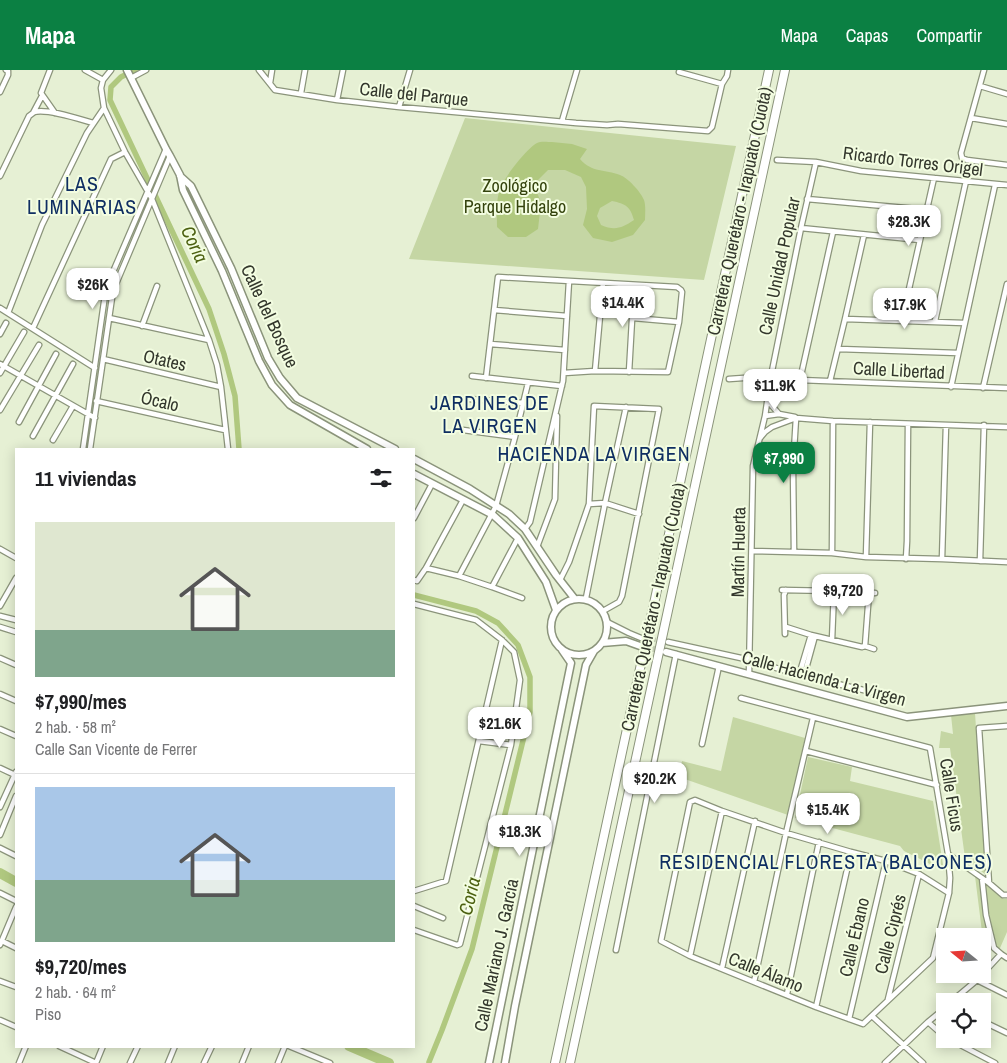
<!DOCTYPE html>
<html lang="es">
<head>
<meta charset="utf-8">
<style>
  :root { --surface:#fff; --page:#f6f6f6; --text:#202124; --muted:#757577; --line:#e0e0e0; --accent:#0b8043 }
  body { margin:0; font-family:"Archivo Narrow",sans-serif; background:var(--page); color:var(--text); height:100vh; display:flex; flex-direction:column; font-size:19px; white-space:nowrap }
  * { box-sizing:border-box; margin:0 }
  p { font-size:16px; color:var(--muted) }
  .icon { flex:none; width:28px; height:28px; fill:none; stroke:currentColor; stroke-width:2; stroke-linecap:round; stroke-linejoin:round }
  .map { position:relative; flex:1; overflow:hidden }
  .sheet { position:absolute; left:15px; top:378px; width:400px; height:600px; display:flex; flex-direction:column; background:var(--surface); border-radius:0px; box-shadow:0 2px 12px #0003 }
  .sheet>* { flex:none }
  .needle { width:32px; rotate:288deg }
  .controls { position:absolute; left:936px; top:858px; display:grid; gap:10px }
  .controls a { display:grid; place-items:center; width:55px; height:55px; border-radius:0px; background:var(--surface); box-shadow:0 2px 12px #0003; font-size:25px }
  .price { position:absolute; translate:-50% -42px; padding:0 11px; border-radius:10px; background:#fff; color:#222; font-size:16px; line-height:32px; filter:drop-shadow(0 1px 2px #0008) }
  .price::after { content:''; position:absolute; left:50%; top:30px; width:15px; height:11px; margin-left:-8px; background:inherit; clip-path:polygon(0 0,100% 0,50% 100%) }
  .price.selected { background:var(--accent); color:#fff }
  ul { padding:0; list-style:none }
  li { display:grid; align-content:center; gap:10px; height:265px; padding:0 20px }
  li+li { border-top:1px solid var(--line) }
  li span { display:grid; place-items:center; height:155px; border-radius:0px; color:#555 }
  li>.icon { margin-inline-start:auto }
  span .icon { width:90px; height:90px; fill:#fffc; stroke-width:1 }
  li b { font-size:21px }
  h2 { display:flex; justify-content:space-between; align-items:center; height:60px; padding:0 20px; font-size:21px }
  header { display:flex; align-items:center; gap:30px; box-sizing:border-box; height:70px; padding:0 25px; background:var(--accent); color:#fff }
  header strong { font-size:24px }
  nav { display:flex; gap:28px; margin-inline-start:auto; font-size:18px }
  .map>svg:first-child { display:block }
</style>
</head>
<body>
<header>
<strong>Mapa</strong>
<nav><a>Mapa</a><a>Capas</a><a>Compartir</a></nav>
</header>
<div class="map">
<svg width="1007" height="993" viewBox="0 0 1007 993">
  <rect width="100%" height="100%" fill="#e6f0d4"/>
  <!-- green -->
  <path fill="#c5d6a4" d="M465,48L736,76L704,210L409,189Z
    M975,643L986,805L965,788L950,678H939L941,661L953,664L951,645Z
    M733,647L805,668L788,745L679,707L682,691L721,701Z
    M808,687L852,697L850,711L933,731L944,801L904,781L900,776L795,748Z
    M975,806L1004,829H1007V862L997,885L983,870Z"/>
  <!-- water -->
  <path fill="#b0c87f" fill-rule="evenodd" d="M552,72L572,74L587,79L580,89C592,103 605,99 620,105C628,108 641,122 644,130C646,136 645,144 645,150L633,165L612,172L593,168L583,155L587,139L586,117L581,107L565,100H548L534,114L541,133L538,159L526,167H508L497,157C497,145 496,133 499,122C501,111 527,78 537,73C540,71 548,72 552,72ZM612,131C626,134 630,136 634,150C622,158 615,161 601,155L597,146L600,138Z"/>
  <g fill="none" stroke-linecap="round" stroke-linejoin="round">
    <!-- canal -->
    <path stroke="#b0c87f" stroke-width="5.5" d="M135,0L121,7L111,17L110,30L209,239L224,284L235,326L239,379
      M414,525L476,541L498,553L518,575L530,607V642L472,879L442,960L429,992"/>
    <!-- river -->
    <path stroke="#b0c87f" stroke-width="10" d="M0,803L16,812
      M349,976L389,993"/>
    <!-- street-tunnel -->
    <path stroke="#c2cbb2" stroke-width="4.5" stroke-dasharray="4.5 2" stroke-linecap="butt" d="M645,568L662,571"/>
    <!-- secondary-tunnel -->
    <path stroke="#c2cbb2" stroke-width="6" stroke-dasharray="6 3" stroke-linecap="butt" d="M641,576L663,581"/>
    <defs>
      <path id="street" d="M50,0L41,23L55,43
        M85,0L103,10
        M111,0L103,10L101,18L104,38L125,82L152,129L209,270L217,295L221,317L228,379
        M259,0L275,20L337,30L399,37L576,53L607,55L618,54L708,61L712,57L722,14L727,6L728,0
        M984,0L961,83L962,88L967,90L1007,95
        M679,2L722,14
        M131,8L146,0
        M270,13L272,0
        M980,16L1007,24
        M0,22L8,5V1L6,0
        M301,23L305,0
        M337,30L343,0
        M399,37L410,0
        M34,42C47,38 79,49 93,53
        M971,48L1007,54
        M562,51L577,0
        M777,90L816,92L861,101L1007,115
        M0,106L29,46L33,43L42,26
        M807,129L928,140
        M801,158L920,170
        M0,238L95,298
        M494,240L567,246
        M8,243L42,155L87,63L104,38
        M109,248L209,270
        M633,248L679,252
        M845,249L964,253
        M902,250L934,108
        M935,251L966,111
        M142,256L157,216
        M33,258L111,89L125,82
        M0,264L6,253
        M490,274L565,280
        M839,279L958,283
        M103,289L221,317
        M0,294L95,348
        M595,301L603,213
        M629,302L634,215
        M0,303L24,262
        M472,306L562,316
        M486,308L498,207L677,217L681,220L682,222L679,252L668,302L595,301L564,303
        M729,309L771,306L800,310L1007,318
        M800,310L833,162
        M830,311L845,249L864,165
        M951,317L995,115
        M983,318L1007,214
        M469,329L524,333
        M767,330L779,344
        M96,331L225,360
        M0,340L39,275
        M765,346L779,344L795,347
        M19,352L56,284
        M463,360L515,367
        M33,366L73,294
        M760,368L765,362L772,357L796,348L833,351L1007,357
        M53,370L73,336
        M83,379L106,218L166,79
        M90,379L113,221L170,86
        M753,396L793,397
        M589,434L605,433L639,444
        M414,448L432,414
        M525,459L530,452L563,311L569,211
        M537,477L555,429L557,346
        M0,479L16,488
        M752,481L832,483L866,487L942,489L1007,492
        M794,482L793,397L796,348
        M832,483L833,351
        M866,487L870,352
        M906,489L907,471L908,354
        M942,489L946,355
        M980,491L984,355
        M426,498L459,506L492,517L522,528
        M459,506L496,436L515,367L528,313
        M414,510L417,511L426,498L463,430
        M560,510L569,492L589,434L594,336L659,339L622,526L619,532L603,541
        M492,517L518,468
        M782,520L834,521H865L869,523H875
        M586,528L605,433L626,337
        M414,534L476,550L502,570L514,582L520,610L511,675L460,874L457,875L414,860
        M0,536L16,508
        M0,546L16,550
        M607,552L629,563L641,568
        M0,557L16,562
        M786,557L811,565L862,577L865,576L874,579
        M785,564L784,525L786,520
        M832,570L834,521
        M668,572L750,590L799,605L872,622
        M865,576L869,523
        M0,588L16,595
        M749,604L753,396L765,346L771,306L801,158L816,92
        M799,605L811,565
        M804,606L815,566
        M0,624L16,631
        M741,628L930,678L948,784L950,808L949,823L933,888L863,954L816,937L690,886L661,871L690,732L695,730L722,741L786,763L851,782L886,791L919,804L949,823
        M0,659L16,666
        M479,671L511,675
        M702,674L719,596
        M806,681L937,715
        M0,698L15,705
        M0,737L16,702
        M0,765L16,726
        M0,778L16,786
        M948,784L989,813L1003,825H1007
        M982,808L986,845L994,878L1001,884L1007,888
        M989,813L979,658L1007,656
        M414,821L446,811L502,570
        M0,823L16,831
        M414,836L443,848
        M2,871L16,878
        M0,875L16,837
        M616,880L676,584
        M690,886L722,741
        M722,898L755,751
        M977,910L1007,925
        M0,911L16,917
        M754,912L786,763L813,648
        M787,924L819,772
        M888,929L919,804
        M952,931L977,910L1001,884
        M816,937L851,782
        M872,946L923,993
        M849,949L886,791
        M0,950L16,957
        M982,951L1007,963
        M928,952L945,967
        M949,969L995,993
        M59,976L96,993
        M289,976L330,993
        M19,993L26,976
        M96,993L103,976
        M130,993L138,976
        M168,993L175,976
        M204,993L212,976
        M242,993L249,976
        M278,993L285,976
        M885,993L928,952L945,938"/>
      <path id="secondary" d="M127,0L166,79L170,86L180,105L183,120L222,201L259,291L272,315L290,335L367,379
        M180,106L191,116L231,198L268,288L280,308L297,328L395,379
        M414,389L470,419L509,444L525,459L556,505L574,528
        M414,404L493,445L518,468L546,512L556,540
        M551 557a28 28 0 1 1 56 0a28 28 0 1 1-56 0Z
        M602,573L626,571L640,576
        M666,582L907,647L1007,636
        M489,993L571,593L562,580
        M505,993L515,936L586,595L594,581"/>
      <path id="highway" d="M555,993L769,0
        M570,993L785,0"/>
    </defs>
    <!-- street casing -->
    <use href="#street" stroke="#8b947b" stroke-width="7"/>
    <!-- secondary casing -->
    <use href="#secondary" stroke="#8b947b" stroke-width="9"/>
    <!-- highway casing -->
    <use href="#highway" stroke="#8b947b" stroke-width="10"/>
    <!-- street -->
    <use href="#street" stroke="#fff" stroke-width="4.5"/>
    <!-- secondary -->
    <use href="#secondary" stroke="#fff" stroke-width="6"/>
    <!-- highway -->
    <use href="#highway" stroke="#fff" stroke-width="8"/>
  </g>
  <g text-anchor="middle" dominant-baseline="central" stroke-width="4" stroke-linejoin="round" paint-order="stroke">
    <!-- street labels -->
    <g font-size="18" fill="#33372c" stroke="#f3fde1">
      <text transform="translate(414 24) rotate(6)">Calle del Parque</text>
      <text transform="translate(913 91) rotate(7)">Ricardo Torres Origel</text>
      <text transform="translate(739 141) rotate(-78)">Carretera Querétaro - Irapuato (Cuota)</text>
      <text transform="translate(779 196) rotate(-78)">Calle Unidad Popular</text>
      <text transform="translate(270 246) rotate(65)">Calle del Bosque</text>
      <text transform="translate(165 290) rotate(13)">Otates</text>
      <text transform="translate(899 300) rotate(3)">Calle Libertad</text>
      <text transform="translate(160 331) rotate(13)">Ócalo</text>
      <text transform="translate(738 482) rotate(-89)">Martín Huerta</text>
      <text transform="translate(653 537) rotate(-78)">Carretera Querétaro - Irapuato (Cuota)</text>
      <text transform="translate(824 608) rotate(15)">Calle Hacienda La Virgen</text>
      <text transform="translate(952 725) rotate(81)">Calle Ficus</text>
      <text transform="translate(890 864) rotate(-76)">Calle Ciprés</text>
      <text transform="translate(854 867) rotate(-77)">Calle Ébano</text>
      <text transform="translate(496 885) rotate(-78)">Calle Mariano J. García</text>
      <text transform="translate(766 902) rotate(22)">Calle Álamo</text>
    </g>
    <!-- park labels -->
    <g font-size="18" fill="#34430d" stroke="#f3fde1">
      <text x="515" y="115">Zoológico<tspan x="515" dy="21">Parque Hidalgo</tspan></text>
    </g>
    <!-- water labels -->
    <g font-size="19" font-style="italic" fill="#4c6111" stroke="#f3fde1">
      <text transform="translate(195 174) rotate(65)">Coria</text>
      <text transform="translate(469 826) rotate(-76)">Coria</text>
    </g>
    <!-- quarter labels -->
    <g font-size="20" letter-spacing="1" fill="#0f2e62" stroke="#f3fde1">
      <text x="82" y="113">LAS<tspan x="82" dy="23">LUMINARIAS</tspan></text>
      <text x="490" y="332">JARDINES DE<tspan x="490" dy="23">LA VIRGEN</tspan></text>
      <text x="594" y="383">HACIENDA LA VIRGEN</text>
      <text x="826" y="791">RESIDENCIAL FLORESTA (BALCONES)</text>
    </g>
  </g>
</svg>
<div class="controls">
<a><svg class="needle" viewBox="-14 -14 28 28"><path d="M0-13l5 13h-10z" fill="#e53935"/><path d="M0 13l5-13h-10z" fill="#757577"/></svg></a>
<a><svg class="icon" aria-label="locate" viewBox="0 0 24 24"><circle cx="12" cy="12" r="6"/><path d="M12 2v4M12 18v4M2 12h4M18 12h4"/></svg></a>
</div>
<b class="price" style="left:909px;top:177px">$28.3K</b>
<b class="price" style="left:93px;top:240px">$26K</b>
<b class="price" style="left:623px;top:258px">$14.4K</b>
<b class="price" style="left:905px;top:260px">$17.9K</b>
<b class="price" style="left:775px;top:341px">$11.9K</b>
<b class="price selected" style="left:784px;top:414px">$7,990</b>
<b class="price" style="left:843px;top:546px">$9,720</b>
<b class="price" style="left:500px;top:679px">$21.6K</b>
<b class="price" style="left:655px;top:734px">$20.2K</b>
<b class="price" style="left:828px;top:765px">$15.4K</b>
<b class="price" style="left:520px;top:787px">$18.3K</b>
<section class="sheet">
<h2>11 viviendas<svg class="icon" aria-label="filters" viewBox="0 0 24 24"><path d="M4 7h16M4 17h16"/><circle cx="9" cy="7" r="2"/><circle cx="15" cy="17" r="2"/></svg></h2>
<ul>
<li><span style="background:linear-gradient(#dfe7d0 70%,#7fa58c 0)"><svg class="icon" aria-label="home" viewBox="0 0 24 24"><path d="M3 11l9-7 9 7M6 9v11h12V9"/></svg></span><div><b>$7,990/mes</b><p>2 hab. · 58 m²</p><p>Calle San Vicente de Ferrer</p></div></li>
<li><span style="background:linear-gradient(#a9c7e8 60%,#7fa58c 0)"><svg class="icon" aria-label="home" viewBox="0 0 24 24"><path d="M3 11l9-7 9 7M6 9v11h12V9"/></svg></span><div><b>$9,720/mes</b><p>2 hab. · 64 m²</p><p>Piso</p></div></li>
</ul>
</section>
</div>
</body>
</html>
